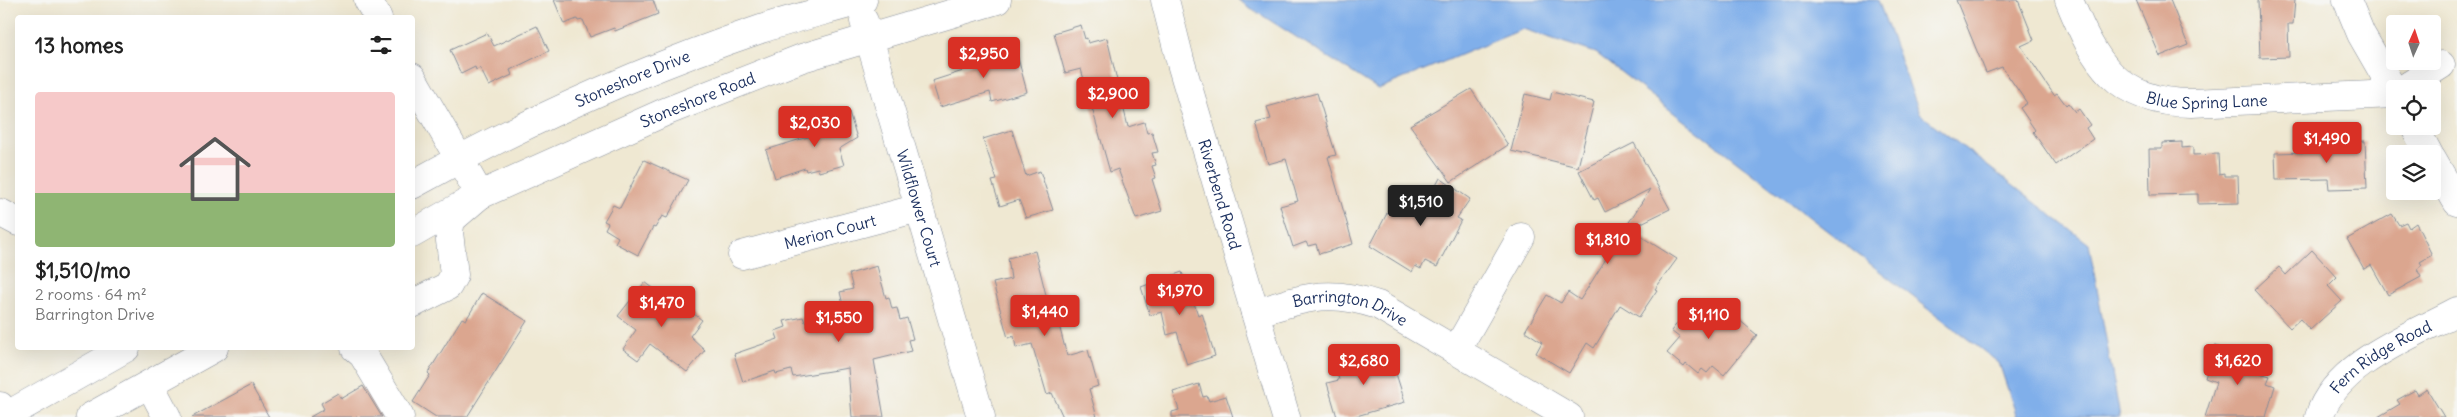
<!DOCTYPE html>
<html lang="en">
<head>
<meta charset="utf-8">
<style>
  :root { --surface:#fff; --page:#f6f6f6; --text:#222; --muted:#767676; --line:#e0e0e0; --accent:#d93025 }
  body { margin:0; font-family:Delius,sans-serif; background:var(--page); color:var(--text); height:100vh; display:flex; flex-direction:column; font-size:19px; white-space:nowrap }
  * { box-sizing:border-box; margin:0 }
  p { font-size:16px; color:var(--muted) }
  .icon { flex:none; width:28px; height:28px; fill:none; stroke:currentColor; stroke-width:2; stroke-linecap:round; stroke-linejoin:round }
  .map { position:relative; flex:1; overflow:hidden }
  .details { position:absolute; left:15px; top:15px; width:400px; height:335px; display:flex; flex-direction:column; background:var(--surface); border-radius:5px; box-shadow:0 5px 20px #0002 }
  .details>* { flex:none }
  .needle { width:32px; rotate:3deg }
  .controls { position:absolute; left:2386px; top:15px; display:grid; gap:10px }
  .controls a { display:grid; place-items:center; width:55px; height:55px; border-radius:5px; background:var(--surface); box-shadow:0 5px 20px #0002; font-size:25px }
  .price { position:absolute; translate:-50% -42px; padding:0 11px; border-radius:5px; background:var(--accent); color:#fff; font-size:16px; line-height:32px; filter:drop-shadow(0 1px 2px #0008) }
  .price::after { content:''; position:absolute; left:50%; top:30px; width:15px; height:11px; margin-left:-8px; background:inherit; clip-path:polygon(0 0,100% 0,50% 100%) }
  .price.current { background:#222; color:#fff }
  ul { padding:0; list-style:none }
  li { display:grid; align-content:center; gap:10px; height:265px; padding:0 20px }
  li+li { border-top:1px solid var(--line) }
  li span { display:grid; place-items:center; height:155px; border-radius:5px; color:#555 }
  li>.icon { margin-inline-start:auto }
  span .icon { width:90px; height:90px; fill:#fffc; stroke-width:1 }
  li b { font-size:21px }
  h2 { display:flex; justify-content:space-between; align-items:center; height:60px; padding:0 20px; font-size:21px }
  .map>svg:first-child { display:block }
</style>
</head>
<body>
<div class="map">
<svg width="2457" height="417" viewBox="0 0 2457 417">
  <rect width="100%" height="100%" fill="#f6f6f2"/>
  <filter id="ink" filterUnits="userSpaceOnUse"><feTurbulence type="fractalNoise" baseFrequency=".02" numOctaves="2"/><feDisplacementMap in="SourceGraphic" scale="10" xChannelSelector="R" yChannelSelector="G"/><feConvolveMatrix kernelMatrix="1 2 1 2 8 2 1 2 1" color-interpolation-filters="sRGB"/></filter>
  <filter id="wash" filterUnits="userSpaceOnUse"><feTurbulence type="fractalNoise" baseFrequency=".0096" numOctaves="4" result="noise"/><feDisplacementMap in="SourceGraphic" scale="20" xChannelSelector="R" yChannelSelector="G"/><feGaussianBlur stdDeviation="1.12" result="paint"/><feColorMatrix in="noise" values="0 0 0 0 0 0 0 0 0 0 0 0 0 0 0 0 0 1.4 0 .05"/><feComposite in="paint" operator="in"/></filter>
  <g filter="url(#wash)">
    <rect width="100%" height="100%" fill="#efe8d2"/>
    <!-- water -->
    <path fill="#80afea" stroke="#4e6fa4" d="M1238,0H1878L1920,114L2089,244L2120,417H2017L1999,363L1596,53L1523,29L1378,89Z"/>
    <g id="blocks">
      <!-- building -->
      <path fill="#dba68f" d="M554,0H653L658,14L615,31L614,28L590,37L583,20L578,21L577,19L564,24Z
        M1956,0H2018L2034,40L2021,46L2054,95L2057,93L2066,105L2068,103L2075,112L2079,109L2090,125L2086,128L2093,139L2056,165L2033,132L2035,130L2020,108L2027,103L2002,67L1986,73Z
        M2136,0H2170L2188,45L2160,56Z
        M2258,0H2295L2293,24H2288L2289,57L2260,58Z
        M1081,25L1085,39L1087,38L1088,43L1107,38L1128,127L1144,122L1147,133L1152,132L1158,152L1152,153L1156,165L1152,166L1156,178L1152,179L1162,211L1136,219L1118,169L1110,172L1081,69L1065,73L1054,33Z
        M537,26L549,51L510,70L512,75L489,86L480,68L476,70L475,67L461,74L450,50L487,33L494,46Z
        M1002,46L1003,51L1015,47L1027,92L992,102L990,92L940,107L932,81L963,71L962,67L974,64L973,60L984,56L982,52Z
        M1471,89L1508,145L1451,182L1410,125Z
        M1552,92L1594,102L1578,167L1511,151L1525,94L1550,100Z
        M1317,93L1336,155L1328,157L1353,244L1319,254L1316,244L1308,246L1306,242L1293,247L1280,206L1298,201L1286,159L1268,164L1256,123L1271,119L1267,107Z
        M849,112L857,138L839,149L844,165L819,172L818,168L806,171L805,168L775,178L766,150L814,135L810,125Z
        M1012,130L1026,176L1040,171L1053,210L1026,218L1019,200L1000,206L992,181L997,180L983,139Z
        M2332,137H2353V142L2365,141L2367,188L2329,189L2328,179L2276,180L2275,153L2308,152V148L2322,147L2321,143H2333Z
        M2182,142V148L2193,147V155L2218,154L2219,174L2224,173V176H2238L2239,203L2198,204V194L2150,195L2149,149H2162V143Z
        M1634,143L1670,209L1629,229L1677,259L1655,289L1657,290L1639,317L1620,305L1594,348L1587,343L1569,373L1536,353L1542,342L1525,331L1547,295L1561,303L1568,292L1580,300L1650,189L1605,212L1598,198L1594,200L1579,171Z
        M644,160L688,180L667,218L662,216L655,228L653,227L638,255L615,243L618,237L605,229L608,223L604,221L613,205L620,208Z
        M1440,178L1470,199L1457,218L1461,220L1437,267L1425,261L1421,269L1415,266L1412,272L1370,246L1398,192L1424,208Z
        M2392,214L2399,225L2406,222L2409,228L2416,223L2432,255L2420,262L2422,265L2417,269L2421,277L2388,295L2371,265L2364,269L2347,239Z
        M2312,250L2337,277L2328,286L2342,301L2310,330L2300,319L2290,328L2254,290L2279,267L2286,275Z
        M1035,251L1047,299L1052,298L1067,356L1088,350L1098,386L1089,389L1097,417H1063L1052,393L1047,395L1032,344L1016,348L1014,336L1008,338L993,283L1011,279L1008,258Z
        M877,266L886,298L889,297L892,309L897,308L900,320L907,318L913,339L908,340L911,351L874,360L884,417H852L848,368L793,377L791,370L776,374L775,371L743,382L734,354L778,339L775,331L786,327L784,321L803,317L805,322L844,309L840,292L853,289L849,274Z
        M1182,272L1192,304L1194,303L1198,315L1202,313L1215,356L1187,365L1177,332L1167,335L1162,312L1150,315L1141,287Z
        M645,282L678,307L681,304L702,320L690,336L705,350L687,372L650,344L638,360L623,349L636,330L618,316Z
        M482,293L527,321L467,417H436L413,402L430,375L428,373L462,318L466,320Z
        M1697,299L1725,322L1732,314L1757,335L1724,375L1713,366L1707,373L1702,369L1698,374L1686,364L1684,367L1667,353L1680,338L1671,331Z
        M2215,346L2264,361L2260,373L2270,376L2267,383L2275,386L2266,417H2205L2216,382L2205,378Z
        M1376,349L1382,367L1393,364L1405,402L1353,417H1337L1327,383L1339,380L1334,361Z
        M1199,384L1203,397L1207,396L1209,401L1226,396L1233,417H1172V412L1179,410L1173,392Z
        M251,385L269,417H192Z
        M363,386L382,417H310L324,409L321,403L338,393L341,399Z
        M2427,389L2444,417H2378L2400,404L2397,400L2415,390L2418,395Z"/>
    </g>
  </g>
  <g filter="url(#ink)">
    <use href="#blocks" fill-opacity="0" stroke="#858c98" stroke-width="1"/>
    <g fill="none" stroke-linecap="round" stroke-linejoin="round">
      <defs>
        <g id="minor">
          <path d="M368,0L378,18"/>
          <path id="s1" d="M1165,0L1180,60L1286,417"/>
          <path id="s2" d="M2069,0C2095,63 2116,102 2191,103L2395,94"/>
          <path d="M2347,0L2361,34L2395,93"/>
          <path id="s3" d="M864,21L981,417"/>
          <path d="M412,77L480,195L451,220L449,232L454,275L448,286L412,304"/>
          <path d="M2403,89L2441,65"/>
          <path d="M2414,126L2429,154"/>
          <path d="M2432,159L2457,202"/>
          <path id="s4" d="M412,185C523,123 640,70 761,29C794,18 829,10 863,0"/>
          <path d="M1,213L18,222"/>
          <path id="s5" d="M412,234L480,195L665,112L802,58L997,0"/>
          <path id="s6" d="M742,255L919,208"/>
          <path id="s7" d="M1255,313C1305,298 1327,288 1378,305L1569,417"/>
          <path d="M355,348L363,355L400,417"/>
          <path d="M1456,351L1521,237"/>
          <path d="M150,385L167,417"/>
          <path d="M4,417L126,348"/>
          <path d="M90,417L214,348"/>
          <path id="s8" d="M2319,417C2336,363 2411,336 2457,311"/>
        </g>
        <path id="major" d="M0,406L6,417"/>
      </defs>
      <!-- minor casing -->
      <use href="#minor" stroke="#858c98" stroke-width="29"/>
      <!-- major casing -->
      <use href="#major" stroke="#858c98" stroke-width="29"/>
      <!-- minor -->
      <use href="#minor" stroke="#fff" stroke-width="28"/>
      <!-- major -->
      <use href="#major" stroke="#fff" stroke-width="28"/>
    </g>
  </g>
  <g text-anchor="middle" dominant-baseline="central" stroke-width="4.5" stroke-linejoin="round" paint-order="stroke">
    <!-- street labels -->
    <g font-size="16" fill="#1b2f5e" stroke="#f6f6f2">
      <text stroke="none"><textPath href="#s4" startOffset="245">Stoneshore Drive</textPath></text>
      <text stroke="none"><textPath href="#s2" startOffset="189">Blue Spring Lane</textPath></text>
      <text stroke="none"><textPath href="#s5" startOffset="316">Stoneshore Road</textPath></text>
      <text stroke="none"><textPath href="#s1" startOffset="202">Riverbend Road</textPath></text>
      <text stroke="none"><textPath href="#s3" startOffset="195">Wildflower Court</textPath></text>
      <text stroke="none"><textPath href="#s6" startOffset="91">Merion Court</textPath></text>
      <text stroke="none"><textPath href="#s7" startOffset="99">Barrington Drive</textPath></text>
      <text stroke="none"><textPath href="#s8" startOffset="89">Fern Ridge Road</textPath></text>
    </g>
  </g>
</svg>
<div class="controls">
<a><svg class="needle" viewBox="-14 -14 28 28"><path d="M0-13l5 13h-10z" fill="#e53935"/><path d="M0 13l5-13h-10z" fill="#767676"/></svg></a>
<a><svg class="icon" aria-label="locate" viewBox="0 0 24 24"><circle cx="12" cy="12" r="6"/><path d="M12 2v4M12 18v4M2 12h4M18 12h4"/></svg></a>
<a><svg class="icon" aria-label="layers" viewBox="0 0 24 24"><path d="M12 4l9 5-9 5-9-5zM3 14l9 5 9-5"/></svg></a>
</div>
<b class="price" style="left:984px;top:79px">$2,950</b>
<b class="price" style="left:1113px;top:119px">$2,900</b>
<b class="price" style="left:815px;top:148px">$2,030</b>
<b class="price" style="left:2327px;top:164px">$1,490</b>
<b class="price current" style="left:1421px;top:227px">$1,510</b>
<b class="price" style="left:1608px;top:265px">$1,810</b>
<b class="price" style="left:1180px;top:316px">$1,970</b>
<b class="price" style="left:662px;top:328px">$1,470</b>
<b class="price" style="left:1045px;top:337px">$1,440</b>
<b class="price" style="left:1709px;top:340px">$1,110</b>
<b class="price" style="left:839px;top:343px">$1,550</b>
<b class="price" style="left:1364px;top:386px">$2,680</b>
<b class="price" style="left:2238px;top:386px">$1,620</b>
<section class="details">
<h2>13 homes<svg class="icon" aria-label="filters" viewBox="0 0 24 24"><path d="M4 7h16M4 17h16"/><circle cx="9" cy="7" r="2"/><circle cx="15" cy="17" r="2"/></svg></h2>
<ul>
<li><span style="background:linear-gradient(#f6c9c9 65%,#8fb573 0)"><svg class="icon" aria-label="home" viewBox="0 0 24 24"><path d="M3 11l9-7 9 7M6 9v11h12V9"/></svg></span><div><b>$1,510/mo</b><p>2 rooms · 64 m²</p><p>Barrington Drive</p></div></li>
</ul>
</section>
</div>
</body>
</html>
